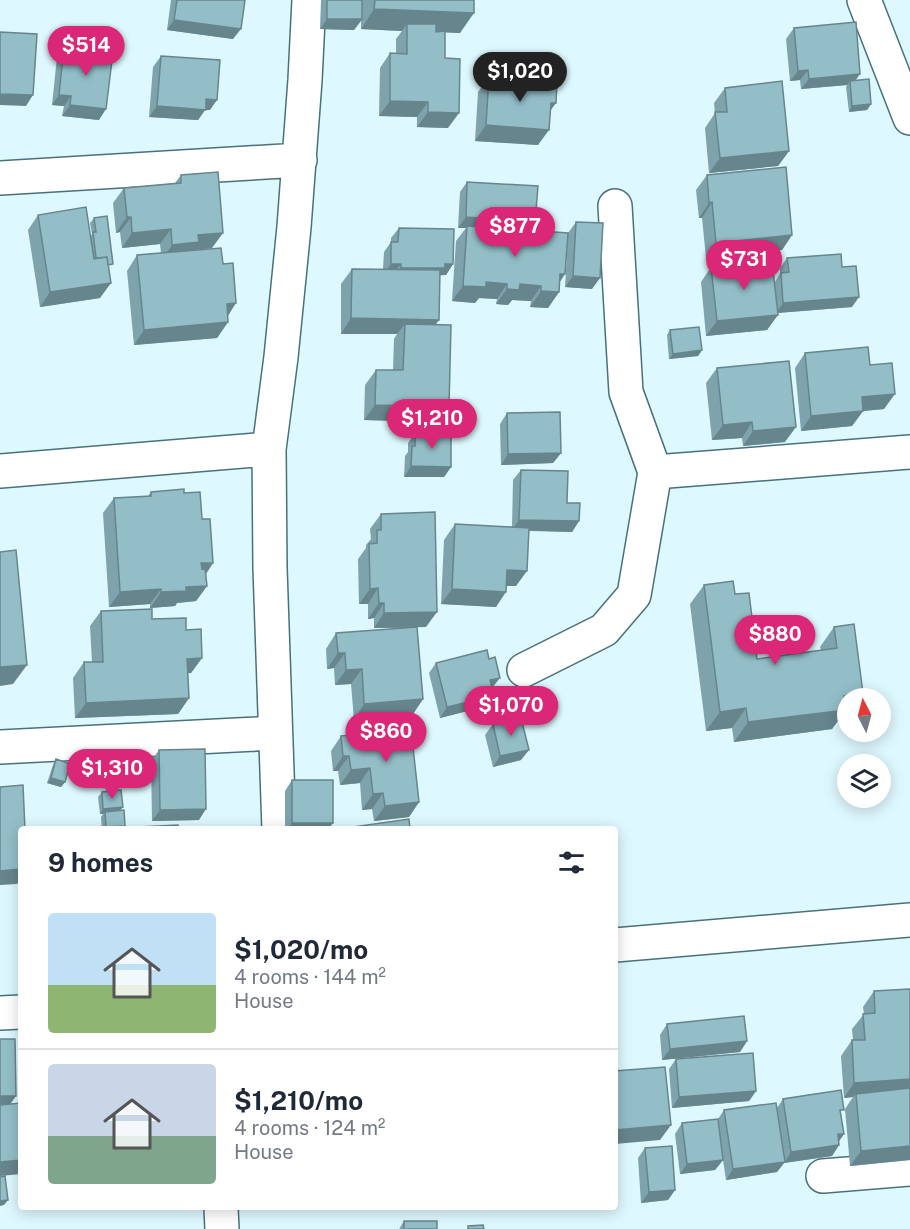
<!DOCTYPE html>
<html lang="en">
<head>
<meta charset="utf-8">
<style>
  :root { --surface:#fff; --page:#f6f6f7; --text:#1f2937; --muted:#747a83; --line:#e0e1e3; --accent:#db2777 }
  body { margin:0; font-family:"Public Sans",sans-serif; background:var(--page); color:var(--text); height:100vh; display:flex; flex-direction:column; font-size:22px; white-space:nowrap }
  * { box-sizing:border-box; margin:0 }
  p { font-size:20px; color:var(--muted) }
  .icon { flex:none; width:33px; height:33px; fill:none; stroke:currentColor; stroke-width:2; stroke-linecap:round; stroke-linejoin:round }
  .map { position:relative; flex:1; overflow:hidden }
  .details { position:absolute; left:18px; top:826px; width:600px; height:384px; display:flex; flex-direction:column; background:var(--surface); border-radius:6px; box-shadow:0 3px 15px #0003 }
  .details>* { flex:none }
  .needle { width:39px; rotate:354deg }
  .tools { position:absolute; left:837px; top:688px; display:grid; gap:12px }
  .tools a { display:grid; place-items:center; width:54px; height:54px; border-radius:50%; background:var(--surface); box-shadow:0 3px 15px #0003; font-size:30px }
  .price { position:absolute; translate:-50% -51px; padding:0 14px; border-radius:21px; background:var(--accent); color:#fff; font-size:20px; line-height:39px; filter:drop-shadow(0 2px 3px #0008) }
  .price::after { content:''; position:absolute; left:50%; top:36px; width:18px; height:14px; margin-left:-9px; background:inherit; clip-path:polygon(0 0,100% 0,50% 100%) }
  .price.on { background:#222; color:#fff }
  ul { padding:0; list-style:none }
  li { display:flex; align-items:center; gap:18px; height:150px; padding:0 30px }
  li+li { border-top:2px solid var(--line) }
  li span { display:grid; place-items:center; flex:none; width:168px; height:120px; border-radius:6px; color:#555 }
  li>.icon { margin-inline-start:auto }
  span .icon { width:72px; height:72px; fill:#fffc; stroke-width:1 }
  li b { font-size:26px }
  h2 { display:flex; justify-content:space-between; align-items:center; height:72px; padding:0 30px; font-size:26px }
  .map>svg:first-child { display:block }
</style>
</head>
<body>
<div class="map">
<svg width="910" height="1229" viewBox="0 0 910 1229">
  <rect width="100%" height="100%" fill="#ddf8fe"/>
  <g fill="none" stroke-linecap="round" stroke-linejoin="round">
    <defs>
      <path id="minor" d="M864,0L910,118
        M0,178L300,160
        M0,471L269,449
        M655,472L910,452
        M524,670L604,630L634,595L655,472L626,392L615,206
        M0,747L275,733
        M279,830L270,568L269,449L281,357L294,227L305,80L309,0
        M615,945L910,920
        M0,1013L21,1012
        M823,1176L910,1169
        M221,1208L222,1229"/>
    </defs>
    <!-- minor casing -->
    <use href="#minor" stroke="#48717b" stroke-width="36"/>
    <!-- minor -->
    <use href="#minor" stroke="#fff" stroke-width="33"/>
  </g>
  <!-- wall -->
  <path fill="#7ea3ac" d="M171,0H245L233,39L167,30Z
    M321,0H474L460,33L445,32V58L448,128L417,127V117L379,116L380,68L390,53H396V39L402,31L361,29V21L354,30L320,29Z
    M794,28L856,81L871,104L867,110L849,112L846,87L847,85L801,89L800,80L790,81L786,39Z
    M64,47L99,120L62,116L64,106L52,105L57,57Z
    M161,56L210,110H205L198,120L149,117L153,67Z
    M489,77L550,111L538,145L475,141L478,92Z
    M725,88L789,151L778,166L709,173L705,128L715,113L714,103Z
    M181,175L212,248L193,250L228,316V322L217,338L134,345L127,271L137,255L161,253L160,244L122,248L120,232L116,233L113,203L124,188L175,183Z
    M707,175L792,235L782,250L706,258L702,218H699L696,190Z
    M467,182L529,221H525L520,230L568,233L576,222L592,289L565,287L568,237L565,274L559,283V292L548,308L530,307L531,301L512,300L508,305L496,304L497,299L479,298L475,303L452,301L456,241L466,228H458L460,192Z
    M38,215L91,236L92,234L90,223L94,218L109,270L100,298L40,307L28,230Z
    M399,228L453,264L446,275H440L436,324L438,422L364,420L365,385L376,370H393L394,339L397,334H341V284L352,269H383L384,252L391,242V238Z
    M787,258L842,267L852,307L778,313L767,330L706,336L701,282L711,267L775,282L780,273V268Z
    M670,330L702,350L698,356L669,359L667,335Z
    M805,353L870,365L884,409L863,411L852,426L801,431L795,368Z
    M717,368L785,442L743,446L742,438L712,440L706,383Z
    M507,413L561,453L553,463L501,465L500,424Z
    M415,433L451,467L444,477H404L405,456L408,452V443Z
    M521,470L567,503L579,521L572,532L529,531L516,586H507L496,607L441,604L444,540L455,524L512,527L513,480Z
    M151,492L184,493L202,519L213,563L206,574L207,586L196,601L177,603L175,606L150,608V604L109,607L103,513L114,498L148,496Z
    M381,514L426,627H417L423,699L413,714L354,720L351,684L335,685L334,668L327,669L326,649L336,633L404,628H374V618L368,619V604H359L358,559L366,548V545L371,539L370,529Z
    M704,585L735,594L757,659L821,650L820,647L834,627L863,693L859,699H848V713L843,714L832,729L734,742L732,728L706,731L690,604Z
    M101,611L152,619L186,630L202,658L191,673H188L189,698L178,714L75,718L73,678L84,662H92L90,626Z
    M436,663L492,688L494,696L487,706L440,718L429,673Z
    M493,724L521,760L493,767L485,735Z
    M341,736L419,802L409,817L374,821L372,809L362,810L360,783L340,785L338,771H333L331,751Z
    M159,750L199,820L152,821L151,761Z
    M56,759L65,782L61,787L47,783L53,765Z
    M292,780L328,830H285V791Z
    M102,792L123,807L120,810L125,826L124,828L178,830H102L101,817L103,814H100L98,797Z
    M874,991L910,1160L850,1166L845,1109L853,1097L844,1098L841,1056L852,1040H853L852,1029L864,1014L863,1007Z
    M667,1024L747,1041L740,1052L662,1060L660,1035Z
    M676,1059L756,1091L749,1101L672,1108L669,1069Z
    M783,1099L841,1114L844,1134L839,1141V1145L832,1156L784,1163L777,1172L726,1180L723,1160L715,1170L680,1174L675,1134L682,1123L718,1119L724,1110L777,1108Z
    M645,1148L675,1190L668,1200L641,1203L638,1158Z
    M404,1221L437,1229H399Z"/>
  <!-- shaded-wall -->
  <path fill="#67858c" d="M374,9L474,13L460,33L407,31V24L402,31L361,29Z
    M327,19H362L354,30L320,29Z
    M174,20L241,29L233,39L167,30Z
    M808,70L800,80L790,81L798,71Z
    M860,74L853,84L850,81L847,85L801,89L809,79Z
    M0,94L33,95L26,106L0,105Z
    M59,95L71,96L64,106L52,105Z
    M206,99L217,100L210,110H205L198,120L149,117L157,106Z
    M390,101L428,102L417,117L379,116Z
    M551,103H556L545,118Z
    M871,104L867,110L849,112L852,106Z
    M70,105L106,109L99,120L62,116Z
    M428,112L459,113L448,128L417,127Z
    M486,125L549,130L538,145L475,141Z
    M789,151L778,166L709,173L720,158Z
    M712,202L702,218H699L709,203Z
    M526,211H536L529,221H525L518,231L467,226L466,228H458L466,217Z
    M127,217H131L120,232L116,233Z
    M171,229L160,244L122,248L132,233Z
    M223,233L212,248L193,250L162,260L172,245L198,235Z
    M792,235L782,250L706,258L716,243Z
    M391,264H401L393,274H383Z
    M445,264H453L446,275L393,278L401,268Z
    M560,274H565L555,289Z
    M573,276L600,278L592,289L565,287Z
    M486,282L507,284L497,299L479,298L475,303L452,301L463,286Z
    M111,283L100,298L40,307L50,292Z
    M520,284L541,286L531,301L512,300L508,305L496,304L507,289Z
    M541,291L559,292L548,308L530,307Z
    M859,297L852,307L776,313L783,303Z
    M236,303L226,319L227,304Z
    M778,315L767,330L706,336L717,321Z
    M351,318L439,320L428,335L405,324L397,334H341Z
    M228,322L217,338L134,345L144,330Z
    M702,350L698,356L669,359L673,354Z
    M895,394L884,409L863,411L852,426L801,431L811,416L862,397Z
    M375,405L449,407L438,422L364,420Z
    M752,422L742,438L712,440L723,425Z
    M796,427L785,442L743,446L753,431Z
    M561,453L553,463L501,465L508,454Z
    M411,466L451,467L444,477H404Z
    M519,520L579,521L572,532L512,530Z
    M201,563H213L203,578Z
    M507,570L527,571L516,586H497Z
    M207,586L196,601L177,603L175,606L150,608L161,592L186,587Z
    M378,588L368,604H359L370,589Z
    M161,589L150,604L109,607L120,592Z
    M452,589L506,592L496,607L441,604Z
    M379,603H384L374,618L368,619Z
    M437,612L426,627L374,628L384,613Z
    M338,653H345L334,668L327,669Z
    M202,658L191,673L177,674L187,659Z
    M27,665L13,684L0,686V667Z
    M362,669L351,684L335,685L346,670Z
    M500,678L492,688L490,680Z
    M863,693L859,699H848V713L843,714L832,729L734,742L748,722L844,696Z
    M494,696L487,706L440,718L447,707Z
    M189,698L178,714L75,718L86,703Z
    M423,699L413,714L354,720L364,704Z
    M746,708L732,728L706,731L720,712Z
    M529,750L521,760L493,767L500,756Z
    M343,756H349L338,771H333Z
    M370,768L360,783L340,785L351,770Z
    M51,778L65,782L61,787L47,783Z
    M383,793L372,809L362,810L373,794Z
    M419,802L409,817L374,821L385,806Z
    M123,807L119,812H105L103,814H100L103,809Z
    M206,809L199,820L152,821L160,810Z
    M292,823H333L328,830H288Z
    M125,826L123,830L118,828L117,830H105L106,827Z
    M21,869V879L17,884L0,885V871Z
    M747,1041L740,1052L662,1060L670,1049Z
    M910,1079V1094H856L853,1097L844,1098L854,1083Z
    M756,1091L749,1101L672,1108L679,1097Z
    M0,1096H16L9,1106H0Z
    M671,1125L660,1140L615,1144V1130Z
    M838,1134H844L837,1144Z
    M839,1145L832,1156L784,1163L777,1172L726,1180L733,1169L785,1162L791,1152Z
    M910,1146V1160L850,1166L861,1151Z
    M21,1160V1174L0,1176V1162Z
    M723,1160L715,1170L680,1174L687,1164Z
    M675,1190L668,1200L641,1203L649,1192Z
    M8,1200L4,1205L0,1206V1201Z
    M47,1208H64L45,1210Z"/>
  <!-- building -->
  <path fill="#93bec8" stroke="#67858c" stroke-width="1.5" d="M177,0H245L241,29L174,20Z
    M327,0H362V19H327Z
    M375,0H474V13L374,9Z
    M856,22L860,74L809,79L808,70L798,71L794,28Z
    M407,24H436V32L445,31V58L460,59L459,113L428,112V102L390,101V53L407,54Z
    M0,32L37,34L33,95L0,94Z
    M64,47L113,52L106,109L70,105L71,96L59,95Z
    M161,56L220,60L217,100L206,99V110L157,106Z
    M489,77L557,82L556,103H551L549,130L486,125Z
    M869,79L871,104L852,106L850,81Z
    M782,81L789,151L720,158L715,112H727L725,88Z
    M786,167L792,235L716,243L712,202L709,203L707,175Z
    M218,172L223,233L198,235L199,242L172,245L171,229L132,233L131,217H127L124,188L181,183V175Z
    M467,182L538,186L536,211H526V221L466,217Z
    M86,207L94,259L107,257L111,283L50,292L38,215Z
    M107,216L113,264L108,265L107,257L96,258L93,232H96L94,218Z
    M576,222L603,223L600,278L573,276Z
    M467,226L568,233L565,274H560L559,292L541,291V286L520,284L519,290L507,289V284L486,282V287L463,286Z
    M399,228L454,229L453,264H445V268H401V264H391V242H398Z
    M221,248L223,264L233,263L236,303L227,304L228,322L144,330L137,255Z
    M841,254L842,267L856,266L859,297L783,303L781,273L789,272L787,258Z
    M772,261L778,315L717,321L711,267Z
    M352,269L440,270L439,320L351,318Z
    M405,324L451,325L449,407L375,405L376,370H403Z
    M699,327L702,350L673,354L670,330Z
    M868,347L870,365L892,363L895,394L862,397L863,411L811,416L805,353Z
    M789,361L796,427L753,431L752,422L723,425L717,368Z
    M560,412L561,453L508,454L507,413Z
    M415,433H451V467L411,466L412,446H415Z
    M521,470L568,471L567,503H580L579,521L519,520Z
    M184,489V493L200,492L202,519H210L213,563H201L202,569L205,568L207,586L186,587V591L161,592V589L120,592L114,498L151,496V492Z
    M435,512L437,612L384,613V603H379L378,588L370,589L369,544L377,543V530H381V514Z
    M455,524L529,528L527,571L507,570L506,592L452,589Z
    M16,550L27,665L0,667V552Z
    M733,581L735,594L749,593L757,659L837,648L834,627L854,624L863,693L844,696L846,710L748,722L746,708L720,712L704,585Z
    M152,609V619L186,618V630L201,629L202,658L187,659L189,698L86,703L84,662H103L101,611Z
    M417,627L423,699L364,704L362,669L346,670L345,653H338L336,633Z
    M487,650L489,659L495,657L500,678L490,680L494,696L447,707L436,663Z
    M521,718L529,750L500,756L493,724Z
    M411,729L419,802L385,806L383,793L373,794L370,768L351,770L349,756H343L341,736Z
    M205,749L206,809L160,810L159,750Z
    M56,759L70,764L65,782L51,778Z
    M292,780H333V823H292Z
    M23,785L25,830H21V869L0,871V787Z
    M121,790L123,807L103,809L102,792Z
    M124,810L125,826L106,827L105,812Z
    M409,819L410,830H332Z
    M178,825V830H118V828Z
    M910,989V1079L854,1083L852,1040H865L863,1014L875,1013L874,991Z
    M744,1016L747,1041L670,1049L667,1024Z
    M0,1039H15L16,1096H0Z
    M753,1053L756,1091L679,1097L676,1059Z
    M665,1067L671,1125L615,1130V1071Z
    M910,1088V1146L861,1151L856,1094Z
    M841,1090L844,1110H840L844,1134H838L839,1145L791,1152L783,1099Z
    M21,1103V1160L0,1162V1105Z
    M776,1103L785,1162L733,1169L724,1110Z
    M718,1119L723,1160L687,1164L682,1123Z
    M672,1146L675,1190L649,1192L645,1148Z
    M5,1176L8,1200L0,1201V1177Z
    M404,1221H437V1229H404Z
    M483,1225L484,1229H468V1226Z"/>
</svg>
<div class="tools">
<a><svg class="needle" viewBox="-14 -14 28 28"><path d="M0-13l5 13h-10z" fill="#e53935"/><path d="M0 13l5-13h-10z" fill="#747a83"/></svg></a>
<a><svg class="icon" aria-label="layers" viewBox="0 0 24 24"><path d="M12 4l9 5-9 5-9-5zM3 14l9 5 9-5"/></svg></a>
</div>
<b class="price" style="left:86px;top:77px">$514</b>
<b class="price on" style="left:520px;top:103px">$1,020</b>
<b class="price" style="left:515px;top:258px">$877</b>
<b class="price" style="left:744px;top:291px">$731</b>
<b class="price" style="left:432px;top:450px">$1,210</b>
<b class="price" style="left:775px;top:666px">$880</b>
<b class="price" style="left:511px;top:737px">$1,070</b>
<b class="price" style="left:386px;top:763px">$860</b>
<b class="price" style="left:112px;top:800px">$1,310</b>
<section class="details">
<h2>9 homes<svg class="icon" aria-label="filters" viewBox="0 0 24 24"><path d="M4 7h16M4 17h16"/><circle cx="9" cy="7" r="2"/><circle cx="15" cy="17" r="2"/></svg></h2>
<ul>
<li><span style="background:linear-gradient(#bfe0f5 60%,#8fb573 0)"><svg class="icon" aria-label="home" viewBox="0 0 24 24"><path d="M3 11l9-7 9 7M6 9v11h12V9"/></svg></span><div><b>$1,020/mo</b><p>4 rooms · 144 m²</p><p>House</p></div></li>
<li><span style="background:linear-gradient(#c9d6e8 60%,#7fa58c 0)"><svg class="icon" aria-label="home" viewBox="0 0 24 24"><path d="M3 11l9-7 9 7M6 9v11h12V9"/></svg></span><div><b>$1,210/mo</b><p>4 rooms · 124 m²</p><p>House</p></div></li>
</ul>
</section>
</div>
</body>
</html>
